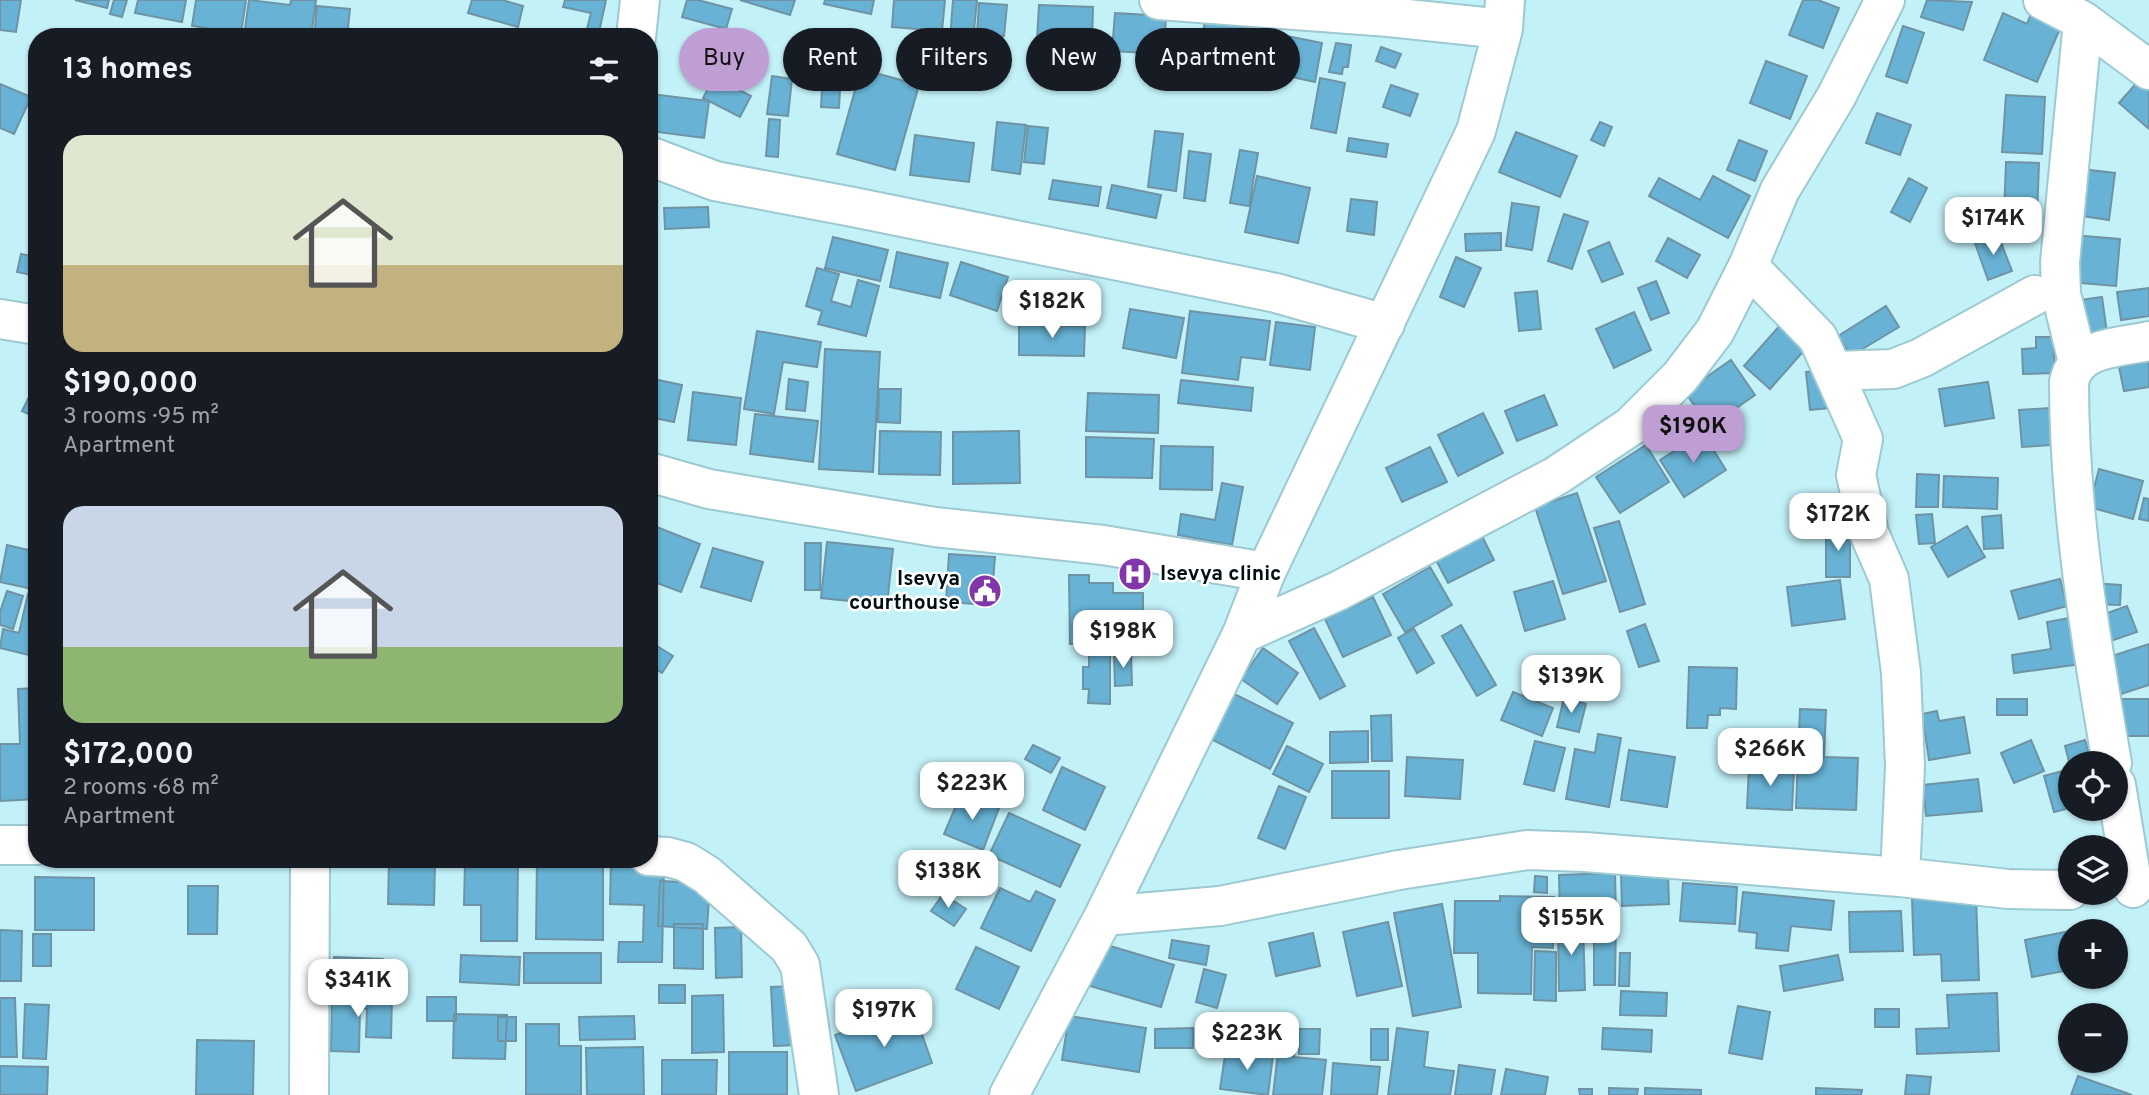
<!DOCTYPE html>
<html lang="en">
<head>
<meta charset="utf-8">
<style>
  :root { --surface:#171b24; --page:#242831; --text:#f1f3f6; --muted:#9ea1a6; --accent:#bf9ed3 }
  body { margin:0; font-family:Overpass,sans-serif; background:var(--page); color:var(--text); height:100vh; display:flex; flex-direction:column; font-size:26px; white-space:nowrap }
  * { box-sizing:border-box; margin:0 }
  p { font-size:23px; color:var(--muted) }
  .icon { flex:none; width:38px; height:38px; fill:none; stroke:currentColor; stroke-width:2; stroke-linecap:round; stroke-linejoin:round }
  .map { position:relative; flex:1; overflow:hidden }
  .drawer { position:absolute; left:28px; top:28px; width:630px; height:840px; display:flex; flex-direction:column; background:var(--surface); border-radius:28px; box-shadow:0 2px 5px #0004 }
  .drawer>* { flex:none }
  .banner { position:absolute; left:679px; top:28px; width:665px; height:63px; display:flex; gap:14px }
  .controls { position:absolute; left:2058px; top:751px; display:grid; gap:14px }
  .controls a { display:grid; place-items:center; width:70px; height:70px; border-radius:50%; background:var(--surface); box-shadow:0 2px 5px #0004; font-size:35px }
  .price { position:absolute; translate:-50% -60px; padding:0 16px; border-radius:14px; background:#fff; color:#222; font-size:23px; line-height:46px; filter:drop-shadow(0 2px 4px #0008) }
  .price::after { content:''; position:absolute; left:50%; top:42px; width:21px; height:16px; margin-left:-10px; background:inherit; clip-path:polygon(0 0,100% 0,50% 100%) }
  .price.current { background:var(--accent); color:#111 }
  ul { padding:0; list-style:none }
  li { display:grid; align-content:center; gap:14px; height:371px; padding:0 35px }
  li span { display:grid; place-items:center; height:217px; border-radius:21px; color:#555 }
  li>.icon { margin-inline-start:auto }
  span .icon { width:126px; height:126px; fill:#fffc; stroke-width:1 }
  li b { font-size:30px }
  h2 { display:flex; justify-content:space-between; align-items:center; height:84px; padding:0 35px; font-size:30px }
  .pill { padding:0 24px; border-radius:32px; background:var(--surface); box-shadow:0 2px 5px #0004; font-size:24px; line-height:63px }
  .pill.current { background:var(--accent); color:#111 }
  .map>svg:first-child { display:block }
</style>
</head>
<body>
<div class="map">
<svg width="2149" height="1095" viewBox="0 0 2149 1095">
  <rect width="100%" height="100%" fill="#c3f1f8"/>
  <!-- building -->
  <path fill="#68b3d5" stroke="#6f93a4" stroke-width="2" d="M0,0H21L16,32L0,30Z
    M75,0H109L107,8Z
    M114,0H127L122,17L110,14Z
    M138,0H186L182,22L135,13Z
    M196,0H246L241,33L192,26Z
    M249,0L290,5L291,0H316L311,37L244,35Z
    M472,0H502L523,6L518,27L468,13Z
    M565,0H606L598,37H585L591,13L563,7Z
    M687,0H698L732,9L726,29L682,17Z
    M740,0H795L790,15Z
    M825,0H874L871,14L824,4Z
    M894,0H945L942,31L892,27Z
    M953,0H977L973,41L950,40Z
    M1803,0H1818L1839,8L1823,48L1789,35Z
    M1927,0L1972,2L1963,30L1921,17Z
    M979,3L1007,5L1004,36L977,34Z
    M1039,5L1093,7L1092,42L1037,40Z
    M317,6L350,9L347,37H314Z
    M2032,11L2062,24L2037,82L1984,60L2003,13L2027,24Z
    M1115,13L1166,16L1164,54L1112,51Z
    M1205,21L1257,29L1251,62L1199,53Z
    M1903,26L1924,33L1907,83L1886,76Z
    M1272,33L1322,43L1315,82L1264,71Z
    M716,35L730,46L706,73L693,62Z
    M1336,43L1351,45L1348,67H1343L1342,74L1329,72Z
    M1381,47L1401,54L1395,68L1376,61Z
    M796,59L817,62L815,80L794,77Z
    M821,60L852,66L847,88L817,83Z
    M1766,61L1807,76L1790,119L1750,103Z
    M861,69L919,85L895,170L837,154Z
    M772,76L792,79L788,116L767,114Z
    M714,77L751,96L740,117L703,98Z
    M1320,78L1345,83L1336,133L1311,128Z
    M2141,78L2149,85V129L2119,103Z
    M0,84L31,97L14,134L0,128Z
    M1391,85L1418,94L1410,116L1383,107Z
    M822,89L840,90L839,108L821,107Z
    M651,94L709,101L704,138L649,131Z
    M2006,95L2045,97L2042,154L2002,152Z
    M1877,113L1911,125L1900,155L1866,143Z
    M769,119L780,120L778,157L766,156Z
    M997,122L1026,125L1020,174L992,170Z
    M1600,122L1612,127L1604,146L1591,140Z
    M1028,126L1048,128L1044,164L1024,162Z
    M1155,131L1183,134L1176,191L1148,187Z
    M1516,132L1577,156L1560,197L1499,172Z
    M915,135L974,143L969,182L910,175Z
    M1349,138L1388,144L1386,157L1347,151Z
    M1739,140L1767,151L1755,181L1727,170Z
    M1240,150L1258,153L1249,206L1230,203Z
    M1189,151L1211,154L1205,201L1184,198Z
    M2006,162L2039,163L2037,217L2004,215Z
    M2081,169L2115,173L2109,220L2075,215Z
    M1257,176L1310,188L1298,243L1245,232Z
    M1713,176L1750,196L1728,238L1649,196L1659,178L1700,200Z
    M1909,178L1927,188L1910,222L1891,212Z
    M1053,180L1101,187L1098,206L1049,199Z
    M1112,185L1161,195L1156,218L1107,208Z
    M1351,199L1377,202L1374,235L1347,231Z
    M1512,203L1539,207L1532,250L1506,246Z
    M708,207L709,227L665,229L664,208Z
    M1564,214L1588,222L1572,269L1548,261Z
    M1501,233V250L1466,251L1465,234Z
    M2060,234L2120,239L2116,286L2057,281Z
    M1998,235L2012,271L1988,280L1975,243Z
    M833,237L888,250L880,281L825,268Z
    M1668,238L1700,255L1687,278L1656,261Z
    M1609,242L1623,274L1602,282L1588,251Z
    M897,252L948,263L940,298L890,287Z
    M21,254L37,257V276L17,272Z
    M1456,257L1481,268L1464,307L1440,297Z
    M961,262L1008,277L997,311L950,295Z
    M817,268L839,274L831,301L851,307L858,280L879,286L866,336L818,324L822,311L806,306Z
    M1656,281L1669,313L1651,320L1638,288Z
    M2149,288V316L2121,320L2117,292Z
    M1537,291L1541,329L1519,331L1515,293Z
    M2102,297L2108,340L2064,346L2059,303Z
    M1886,306L1899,327L1851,356L1838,336Z
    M1130,309L1184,318L1176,358L1123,348Z
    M1190,311L1270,321L1265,360L1241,357L1238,380L1182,373Z
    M1634,312L1651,350L1614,368L1596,329Z
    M1276,322L1315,327L1310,370L1270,365Z
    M1782,323L1808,346L1770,389L1744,366Z
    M1019,325L1085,326L1084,356L1019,355Z
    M757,331L821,342L817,367L783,362L774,414L744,409Z
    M2036,337H2053L2055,373L2023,374L2022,349L2036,348Z
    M825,349L880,352L873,472L819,469Z
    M1731,360L1755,395L1709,427L1685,392Z
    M2149,362V387L2124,391L2119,367Z
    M1826,370L1830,408L1810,410L1806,372Z
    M649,378L682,385L674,422L649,417Z
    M789,379L808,382L805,411L786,409Z
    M1181,380L1253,388L1251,411L1178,403Z
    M37,381V418L22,411Z
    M1988,382L1994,418L1945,426L1939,389Z
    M879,389H901L900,423L878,422Z
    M693,392L741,398L736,445L688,440Z
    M1088,393L1159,395L1158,433L1086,431Z
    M1544,395L1557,425L1517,441L1505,411Z
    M2064,407L2067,444L2022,447L2019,410Z
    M1483,413L1503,453L1458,476L1438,435Z
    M755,414L818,421L813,462L750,454Z
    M880,431L941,432L940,475L879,474Z
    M1019,431L1020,483L953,484V432Z
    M1703,433L1726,470L1684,497L1660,460Z
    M1086,437L1154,439L1152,478L1086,477Z
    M1646,445L1669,482L1620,513L1596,477Z
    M1161,446L1213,447L1212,490L1160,489Z
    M1430,447L1447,482L1402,502L1386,468Z
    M2099,469L2143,481L2133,519L2089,507Z
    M1917,474L1939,475L1938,507H1916Z
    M1944,476L1998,478L1997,509L1943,507Z
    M1222,483L1243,487L1232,545L1178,535L1181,514L1215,520Z
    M1577,493L1606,581L1563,594L1535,507Z
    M2144,498L2149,499V521L2139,519Z
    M1932,514L1935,543L1919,544L1916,515Z
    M2001,515L2003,548L1984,549L1982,517Z
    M1619,521L1645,604L1620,612L1594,528Z
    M649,524L700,544L681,592L649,580Z
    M1967,526L1985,557L1948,577L1931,547Z
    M1826,529H1850V577H1826Z
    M1482,536L1494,560L1448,583L1436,560Z
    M827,542L893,549L887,605L821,598Z
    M805,543H821L820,590H805Z
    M7,545L37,552V590L0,582Z
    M713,548L763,562L751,601L701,587Z
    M949,554L995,557L991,605L946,602Z
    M1430,567L1452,605L1405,632L1383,594Z
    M1069,575H1089V583H1113V593H1143V626H1114V637H1090V644H1070Z
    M2060,579L2067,606L2019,619L2011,591Z
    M1840,580L1845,619L1792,626L1787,587Z
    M1553,581L1565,619L1525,631L1514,592Z
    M2090,583L2121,585L2120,605L2089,604Z
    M7,591L23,596L13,629L0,625V612Z
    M28,594L37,596V657L0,648L3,629L19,633Z
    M1373,597L1391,635L1343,657L1325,619Z
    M2127,606L2137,632L2102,644L2093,618Z
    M2075,617L2082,664L2014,673L2012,655L2051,649L2047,622Z
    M1645,624L1659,661L1639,667L1627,631Z
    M1461,625L1496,685L1477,696L1442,636Z
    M1314,628L1345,686L1320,699L1289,641Z
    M1414,629L1434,663L1417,673L1398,638Z
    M649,641L673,656L662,673L649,665Z
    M2149,644V685L2118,695L2106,658Z
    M1263,648L1298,673L1277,704L1241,679Z
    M1089,652H1110V704L1088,703L1089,689H1083V667H1089Z
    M1114,654H1131L1132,685L1115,686Z
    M1689,667L1737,668L1736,709L1720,708V715H1708L1707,728H1687Z
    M37,688V799L0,801V744H20L18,689Z
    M1513,692L1553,708L1542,736L1501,720Z
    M1234,694L1293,723L1270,769L1211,739Z
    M1564,698L1586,704L1579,732L1557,727Z
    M1997,699H2027V715H1997Z
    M2118,699H2149V736H2118Z
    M1800,709L1826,710L1824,757L1858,758L1856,810L1796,808Z
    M1937,711L1939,721L1964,717L1970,753L1929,760L1922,714Z
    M1391,715L1392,761H1372L1371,716Z
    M1368,731V762L1330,763V732Z
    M1598,734L1621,738L1609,807L1566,799L1575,749L1595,753Z
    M2031,740L2044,771L2014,783L2001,753Z
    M2085,740L2092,763H2070V765L2065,746Z
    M1535,741L1565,748L1554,791L1524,784Z
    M1033,745L1060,758L1051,773L1025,759Z
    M1287,746L1323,764L1309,792L1273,774Z
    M1629,750L1675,757L1667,807L1621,800Z
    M1407,757L1463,760L1460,799L1405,796Z
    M1749,766L1794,769L1792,810L1747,808Z
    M1062,767L1105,787L1085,830L1043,810Z
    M2070,769V808L2054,812L2044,776Z
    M1332,771H1389V818H1332Z
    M1978,779L1982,811L1926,816L1923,785Z
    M1279,786L1306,797L1285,849L1258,838Z
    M961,794L999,808L983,850L944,834Z
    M1009,813L1080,845L1060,887L989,855Z
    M537,859H603V940L536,939Z
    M389,861L435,862L434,905L388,904Z
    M611,861L664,862L662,962H618L619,942H643L644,905L610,904Z
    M465,862H518L517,941H481V905H464Z
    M1615,873L1616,914L1560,916L1559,875Z
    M1668,873L1669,904L1622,906L1621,875Z
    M1535,876L1547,877V893L1534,892Z
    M35,877L94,878V930H35Z
    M660,881L710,883L707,929L658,926Z
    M1683,883L1737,887L1735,924L1680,921Z
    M188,886H218L217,934H188Z
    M1000,888L1030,902L1036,891L1055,900L1031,951L981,928Z
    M1743,892L1834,901L1831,930L1791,926L1788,951L1756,948L1757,933L1739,931Z
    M943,894L966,909L954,926L931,911Z
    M1500,896L1554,897L1553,948L1532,947L1531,994L1478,993V953H1454L1455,901H1500Z
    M1976,897L1979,980L1942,981L1941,954L1914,955L1912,899Z
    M1442,904L1461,1007L1413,1016L1394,913Z
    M1901,911L1903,951L1850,952L1849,912Z
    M1594,919H1616L1615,985H1594Z
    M1388,922L1402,986L1357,996L1343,932Z
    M1583,923L1585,990L1559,991L1558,924Z
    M674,924H703V969L674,968Z
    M741,927L742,977L716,978L715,928Z
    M0,930L22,931L21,981H0Z
    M2070,931V970L2032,977L2025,940Z
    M1313,933L1320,966L1276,976L1269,943Z
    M33,934H51V966H33Z
    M1172,940L1209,946L1206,965L1169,958Z
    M1100,943L1174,965L1161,1007L1087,985Z
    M976,947L1019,967L999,1009L956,989Z
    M1535,951L1556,952V1001L1534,1000Z
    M524,953H601V983H524Z
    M1620,953H1630L1629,986H1619Z
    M461,955L520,957L519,985L460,982Z
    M1838,955L1843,980L1784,991L1780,966Z
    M334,957L383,959L382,984L334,983Z
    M1204,969L1226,975L1217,1008L1196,1002Z
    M659,985H685V1003H659Z
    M794,986L798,1045L774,1046L771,987Z
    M1621,991L1667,993L1666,1016L1620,1015Z
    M332,992H361V996L392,997L391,1038L366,1037L367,1009L360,1008L359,1052L331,1051Z
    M1997,993L1999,1051L1917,1054L1916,1029L1949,1028L1947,995Z
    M723,995L724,1052L692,1053V996Z
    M427,997H456V1021H427Z
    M0,998H15L17,1057H0Z
    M25,1004L49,1005L46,1059L23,1058Z
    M912,1006L932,1063L856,1091L835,1035Z
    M1738,1006L1770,1012L1762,1059L1729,1053Z
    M1875,1009H1899V1027H1875Z
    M454,1014L507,1015L505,1059L453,1058Z
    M634,1016L635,1039L580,1040L579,1017Z
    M1069,1016L1146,1028L1139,1072L1062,1060Z
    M498,1017H516V1041H498Z
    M526,1024H559V1046H581V1095H526Z
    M1193,1028V1048H1155V1029Z
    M1397,1028L1428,1032L1424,1067L1454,1071L1450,1095H1388Z
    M1603,1028L1652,1030L1651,1052L1602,1049Z
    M1299,1029H1320L1319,1054H1299Z
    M1371,1029H1388V1060H1371Z
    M1280,1036L1297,1038L1294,1057L1326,1060L1322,1095H1273Z
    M197,1040L254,1041L253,1095H196Z
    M643,1047L644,1095H587L586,1048Z
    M1226,1049L1273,1055L1268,1095L1220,1089Z
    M729,1052H787V1095H729Z
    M662,1060H717L716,1095H662Z
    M1333,1063L1380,1067L1377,1095H1331Z
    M1459,1065L1495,1070L1491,1095H1455Z
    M0,1066L48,1067L47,1095H0Z
    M1506,1069L1548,1077L1545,1095H1501Z
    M1907,1075L1931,1077L1929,1095H1905Z
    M2078,1076L2132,1095H2071Z
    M1609,1088L1638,1089L1637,1095H1609Z
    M1645,1088L1701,1090V1095H1645Z
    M1816,1088L1862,1090L1861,1095H1816Z
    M1579,1089H1592V1095H1580Z"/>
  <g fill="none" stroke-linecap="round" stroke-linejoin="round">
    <defs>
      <path id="minor" d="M1159,0L1389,17L1503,29
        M2043,0L2083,21L2149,70
        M636,37L640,0
        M649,156L715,181L853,207L1276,293L1385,324
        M1748,266L1818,338L1863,439L1856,475L1869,533L1889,579L1901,673L1905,766L1900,877
        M0,319L37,325
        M2078,362L2061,294L2060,262L2083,21
        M1833,371L1893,369L1921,358L2035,295
        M649,472L709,489L935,527L1103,545L1266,572
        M1242,634L1338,591L1556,476L1631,426L1680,377L1715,331L1748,266L1780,190L1836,97L1885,0
        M2112,763C2090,637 2069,510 2069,382C2076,346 2120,348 2149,341
        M2116,785L2133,888
        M0,845H37
        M649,856L668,857L686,862L707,875L789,947L800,965L819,1095
        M1104,916L1220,906L1399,870L1527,850L1585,852L1900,877L2008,889L2070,890
        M309,1095L310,859
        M1009,1095L1104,916L1242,634L1266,572L1476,131L1503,29L1505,0"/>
    </defs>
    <!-- minor casing -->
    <use href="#minor" stroke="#9dc9d1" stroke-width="42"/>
    <!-- minor -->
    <use href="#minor" stroke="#fff" stroke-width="38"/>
  </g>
  <!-- icons -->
  <defs>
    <symbol id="hospital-disc" viewBox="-11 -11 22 22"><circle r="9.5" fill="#8137a9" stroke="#fff"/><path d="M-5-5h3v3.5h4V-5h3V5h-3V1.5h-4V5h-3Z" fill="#fff"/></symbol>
    <symbol id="civic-disc" viewBox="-11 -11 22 22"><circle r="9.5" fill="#8137a9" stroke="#fff"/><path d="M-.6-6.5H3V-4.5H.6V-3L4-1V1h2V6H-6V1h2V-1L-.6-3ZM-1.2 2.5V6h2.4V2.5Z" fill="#fff"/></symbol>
  </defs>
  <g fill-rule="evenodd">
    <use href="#hospital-disc" x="1116" y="555" width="38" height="38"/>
    <use href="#civic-disc" x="966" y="572" width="38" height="38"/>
  </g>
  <g text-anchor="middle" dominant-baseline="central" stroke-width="5" stroke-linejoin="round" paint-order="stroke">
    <!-- poi labels -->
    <g font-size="21" font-weight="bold" fill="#021013" stroke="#fff" text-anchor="start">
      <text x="1160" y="574">Isevya clinic</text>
      <text x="960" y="579" text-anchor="end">Isevya<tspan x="960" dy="24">courthouse</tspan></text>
    </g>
  </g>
</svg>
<div class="controls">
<a><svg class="icon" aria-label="locate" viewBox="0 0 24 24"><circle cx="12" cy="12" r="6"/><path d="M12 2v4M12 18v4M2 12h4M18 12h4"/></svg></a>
<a><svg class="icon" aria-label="layers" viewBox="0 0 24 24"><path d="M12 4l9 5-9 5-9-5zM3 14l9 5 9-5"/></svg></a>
<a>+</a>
<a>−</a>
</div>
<b class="price" style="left:1993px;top:257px">$174K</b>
<b class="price" style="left:1052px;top:340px">$182K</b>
<b class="price current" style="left:1693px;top:465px">$190K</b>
<b class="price" style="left:1838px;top:553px">$172K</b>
<b class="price" style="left:1123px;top:670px">$198K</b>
<b class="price" style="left:1571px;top:715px">$139K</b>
<b class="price" style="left:1770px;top:788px">$266K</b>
<b class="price" style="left:972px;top:822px">$223K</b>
<b class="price" style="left:948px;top:910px">$138K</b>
<b class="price" style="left:1571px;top:957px">$155K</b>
<b class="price" style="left:358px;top:1019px">$341K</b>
<b class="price" style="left:884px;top:1049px">$197K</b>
<b class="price" style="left:1247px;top:1072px">$223K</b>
<div class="banner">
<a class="pill current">Buy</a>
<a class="pill">Rent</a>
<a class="pill">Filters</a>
<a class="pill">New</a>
<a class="pill">Apartment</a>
</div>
<section class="drawer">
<h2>13 homes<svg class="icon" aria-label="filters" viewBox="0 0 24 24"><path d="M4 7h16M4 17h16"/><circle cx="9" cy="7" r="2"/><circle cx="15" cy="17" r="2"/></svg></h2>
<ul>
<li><span style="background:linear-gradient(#dfe7d0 60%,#c2b280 0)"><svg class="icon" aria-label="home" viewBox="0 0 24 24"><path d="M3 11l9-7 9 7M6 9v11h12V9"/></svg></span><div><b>$190,000</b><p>3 rooms · 95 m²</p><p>Apartment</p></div></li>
<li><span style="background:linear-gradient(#c9d6e8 65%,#8fb573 0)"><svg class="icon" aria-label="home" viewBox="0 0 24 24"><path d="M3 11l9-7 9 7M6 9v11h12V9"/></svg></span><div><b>$172,000</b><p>2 rooms · 68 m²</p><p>Apartment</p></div></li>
</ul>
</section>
</div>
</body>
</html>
